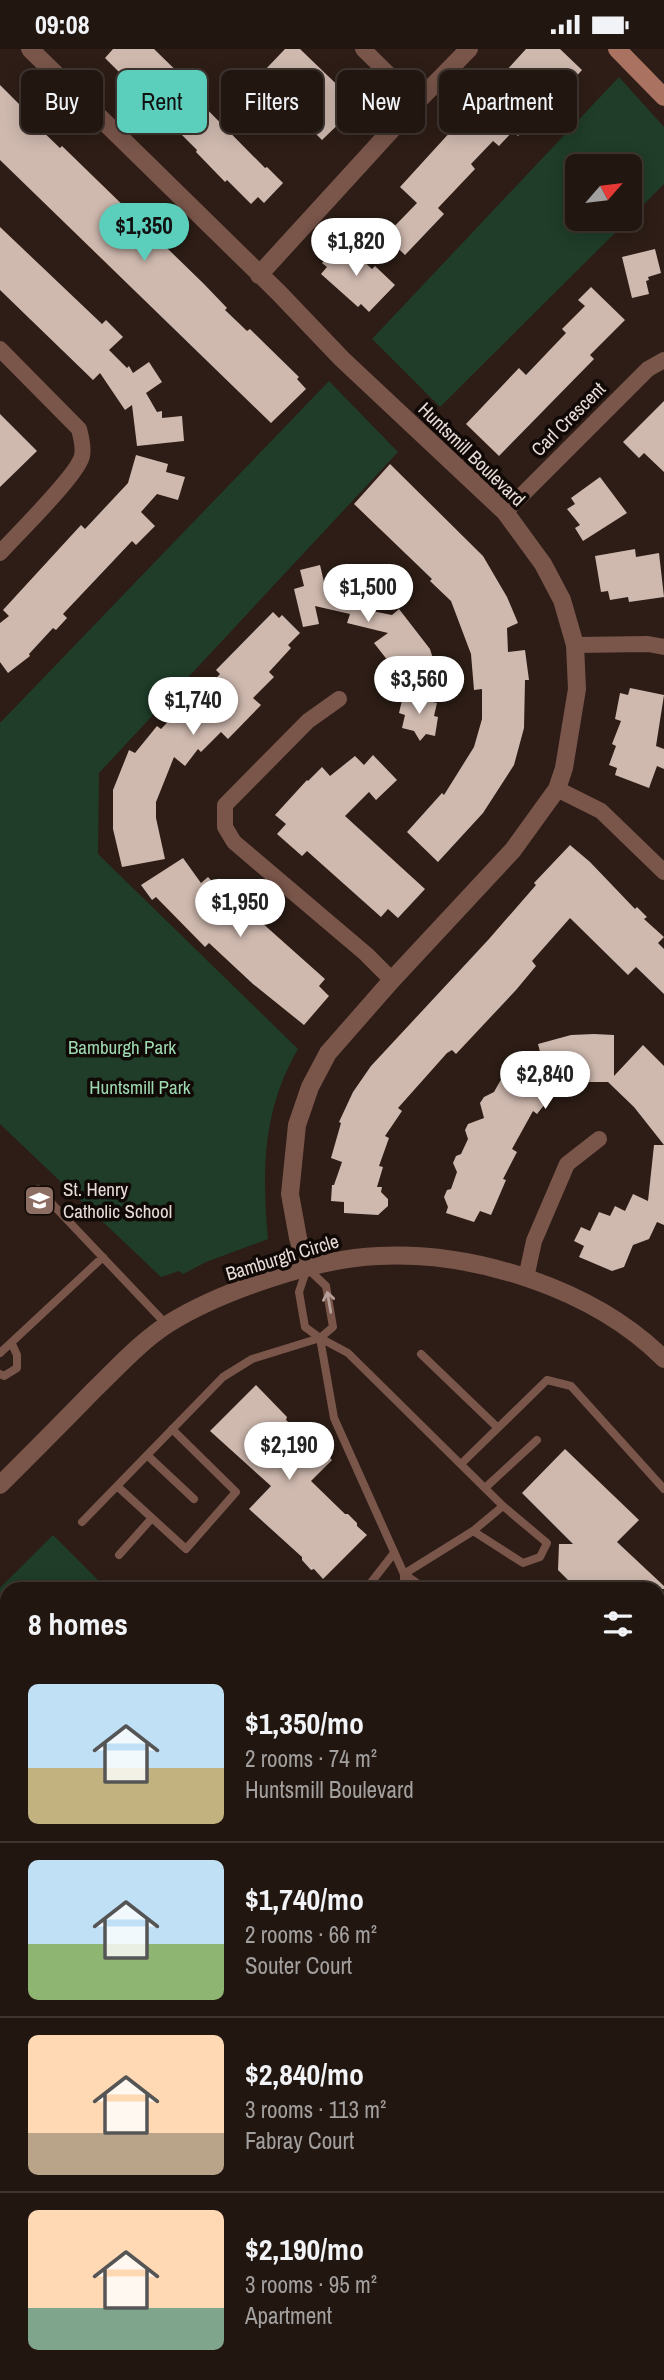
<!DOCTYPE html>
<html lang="en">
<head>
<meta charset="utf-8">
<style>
  :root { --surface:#221610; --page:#2a1f19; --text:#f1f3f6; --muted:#a29f9f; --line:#3f3530; --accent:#5bcebc }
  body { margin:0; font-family:"Archivo Narrow",sans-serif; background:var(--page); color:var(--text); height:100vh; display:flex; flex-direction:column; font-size:26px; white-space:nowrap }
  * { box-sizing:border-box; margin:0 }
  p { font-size:23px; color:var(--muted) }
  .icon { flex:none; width:38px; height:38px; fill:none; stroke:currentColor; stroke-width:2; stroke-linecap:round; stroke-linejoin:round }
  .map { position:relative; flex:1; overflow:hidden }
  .details { position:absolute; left:0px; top:1533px; width:665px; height:798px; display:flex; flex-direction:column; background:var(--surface); border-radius:21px 21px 0 0; box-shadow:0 4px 18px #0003,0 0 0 2px var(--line) }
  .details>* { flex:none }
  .hud { position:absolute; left:21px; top:21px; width:623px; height:63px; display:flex; gap:14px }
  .needle { width:46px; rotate:62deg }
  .fabs { position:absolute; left:565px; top:105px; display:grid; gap:14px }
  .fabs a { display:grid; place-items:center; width:77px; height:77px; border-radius:10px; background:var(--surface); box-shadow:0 4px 18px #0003,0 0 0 2px var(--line); font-size:35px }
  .price { position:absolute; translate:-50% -60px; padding:0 16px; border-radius:24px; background:#fff; color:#222; font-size:23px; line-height:46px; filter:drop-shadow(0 2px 4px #0008) }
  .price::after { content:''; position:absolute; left:50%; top:42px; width:21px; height:16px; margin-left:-10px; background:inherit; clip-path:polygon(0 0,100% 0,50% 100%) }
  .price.on { background:var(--accent); color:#111 }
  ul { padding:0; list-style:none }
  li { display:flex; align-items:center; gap:21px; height:175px; padding:0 28px }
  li+li { border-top:2px solid var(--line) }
  li span { display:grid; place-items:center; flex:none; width:196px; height:140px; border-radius:10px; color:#555 }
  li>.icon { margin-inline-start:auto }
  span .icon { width:84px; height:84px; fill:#fffc; stroke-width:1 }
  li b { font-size:30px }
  h2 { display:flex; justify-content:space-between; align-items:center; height:84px; padding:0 28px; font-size:30px }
  .pill { padding:0 24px; border-radius:10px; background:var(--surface); box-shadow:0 4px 18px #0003,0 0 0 2px var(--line); font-size:24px; line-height:63px }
  .pill.on { background:var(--accent); color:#111 }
  .status { display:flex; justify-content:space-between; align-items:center; height:49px; padding:0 35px; background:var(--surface); direction:ltr }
  .status svg { height:19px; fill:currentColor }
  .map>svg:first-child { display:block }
</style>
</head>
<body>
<div class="status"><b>09:08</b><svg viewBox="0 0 49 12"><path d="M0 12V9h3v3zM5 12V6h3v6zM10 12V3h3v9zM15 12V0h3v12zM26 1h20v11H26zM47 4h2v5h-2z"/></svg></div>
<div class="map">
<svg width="664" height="2331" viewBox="0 0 664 2331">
  <rect width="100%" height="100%" fill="#2d1d16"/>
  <!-- green -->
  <path fill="#1f3d29" d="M619,28L664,78V135L630,169V117H578V170H629L440,358L372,290Z
    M329,332L398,403L99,724L98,805L298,1000C262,1062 262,1122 268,1190L206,1213L183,1225L179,1222L161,1228L0,1075V674Z
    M53,1486L107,1540H7V1578L0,1571V1539Z
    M0,1573L7,1580V1650L0,1643Z
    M7,2005V2055L0,2047V2012Z
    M658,2266L664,2272V2331H585L578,2324H658Z"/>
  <!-- building -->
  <path fill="#cfb9af" d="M113,0H154L195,40L191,44L265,119L267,118L283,134L264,154L258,148L251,155L227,131L225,133L196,103L197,101L105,9Z
    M285,0H300L355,53L349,59L352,62L322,91L294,63L299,58L263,23Z
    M526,0H560L582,21L565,40L563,38L518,87L513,82L499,97L493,92L471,115L475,120L438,159L444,165L405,206L385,187L417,154L400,138Z
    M0,36L40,76L38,78L60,99L62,97L204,235L227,259L225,261L247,282L250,280L299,328L297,330L306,340L271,374L0,111Z
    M0,178L102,275L106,271L123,288L109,301L127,319L129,317L133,324L149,313L162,333L146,344L157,363L162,362V369L182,367L184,392L137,397L132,356L125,361L100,324L93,331L0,241Z
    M344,195L372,220L375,217L395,236L369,263L361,255L358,258L321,225L327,218L322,214L332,203L335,205Z
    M655,200L661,224L648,228L649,231L646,232L649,245L632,249L622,208Z
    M591,238L625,271L590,306L594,310L499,407L466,375L519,319L526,326L566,284L562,280L585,257L578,251Z
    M664,352V423L644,404L639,409L623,393Z
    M0,365L37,402L0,438Z
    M136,406L168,415L166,423L185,428L178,451L157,445L141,463L155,477L136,496L132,492L63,565L67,569L56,581L53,579L29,605L30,607L8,624L0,613V574L9,567L3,561L81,476L85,480L128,434Z
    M390,415L483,507L507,548L518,574L507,579L508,603L525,601L529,631H525L524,679L514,716L483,764L438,813L407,783L442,744L444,746L474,698L482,670V640L474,641L471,605L451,552L430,532L432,530L354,455Z
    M600,428L627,464L583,492L575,479L580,476L567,460L575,455L571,449Z
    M635,500L636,508L659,504L664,548L629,553L628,548L610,551L608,542L601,543L595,507Z
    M320,516L324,533L332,531L372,540L367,561L392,566L399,560L430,600L435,616L430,617L434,630L400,641L392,617L374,594L388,584L347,574L350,565L315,557L319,575L303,578L294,540L304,537L300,521Z
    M273,563L279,569L282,566L300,584L288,596L291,599L269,623L274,628L253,649L261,656L228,690L221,683L201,703L198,700L185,717L174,708L156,753V769L165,810L122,818L113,780V741L129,701L135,704L157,677L161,680L187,653L190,656L220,625L216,621Z
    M630,639L664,646L656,697L664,700V720L657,717L649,739L615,726L617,719L609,716L616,697L612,695L621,672L615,670L620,644L628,646Z
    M403,647L437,654L434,667L438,668L435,687L426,685L420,692L414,682L402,679L405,666L399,664Z
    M373,706L397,731L376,751L369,743L345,767L425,840L398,869L388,860L381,868L307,802L302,807L277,785L286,775L275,766L307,731L308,732L322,718L330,727L355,707L364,716Z
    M570,796L590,813L635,860L637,858L647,868L644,870L664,888L658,894L664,900V945L636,918L628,926L570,869L532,912L536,917L516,941L456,1005L452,1001L447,1004L398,1059L402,1062L385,1087L389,1089L379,1117L383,1118L377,1138H382L381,1143L388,1150V1157L378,1166L344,1164V1153L331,1152L332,1136H334L342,1113L331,1109L341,1074L339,1073L353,1043L371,1017L489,890L536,836L534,834Z
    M183,809L201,834L208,828L229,850L232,847L325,930L319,937L329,947L304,976L253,935L209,894L205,898L156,848L152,851L141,836Z
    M594,985L614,986V1027L643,996L664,1017V1096L634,1058L608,1033H581L555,1039L557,1040L537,1065L533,1062L512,1100L517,1103L503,1130L506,1131L491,1166L480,1162L474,1173L446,1164L448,1158L444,1148L447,1141L451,1140L457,1123L453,1114L456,1107L461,1105L468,1090L465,1081L468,1075L484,1069L480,1054L484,1048L494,1043L503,1027L520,1011L548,1033L538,995L571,986Z
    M654,1096H664V1176L657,1173L649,1190L633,1196L624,1218L612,1222L579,1208L584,1197L574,1192L581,1178L590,1182L599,1163L610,1167L615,1157L625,1162L633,1145L648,1152Z
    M256,1336L287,1368L286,1371L296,1380H301L332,1411L311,1432L345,1465H348L357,1474V1477L367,1486L323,1530L314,1520L311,1521L302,1511V1508L249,1460L271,1437L210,1382Z
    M565,1400L639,1471L617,1493L664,1537V1540H577L558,1521L559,1495H573L522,1444Z"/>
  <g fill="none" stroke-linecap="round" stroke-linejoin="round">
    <!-- service -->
    <path stroke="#79554a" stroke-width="8" d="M38,1140L166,1275
      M320,1289L334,1369L404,1525V1540
      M0,1304L103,1208
      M421,1305L498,1379
      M0,1325L4,1327L17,1319V1306L12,1295
      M147,1406L194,1450
      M461,1415L547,1331L571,1337L664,1440
      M117,1437L152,1469L119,1506
      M485,1439L537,1391
      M152,1469L186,1500L236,1443L172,1380
      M82,1473L223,1328L252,1310L320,1289L333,1278L326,1237L307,1219L299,1243L305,1278L320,1289L348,1304L503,1457L547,1494L540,1508L523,1514L473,1482
      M404,1525L473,1482L503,1457
      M404,1525L426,1540
      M366,1540L394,1504
      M658,1784L664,1790
      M658,1813L664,1819
      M658,2078H664
      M658,2243L664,2249
      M530,2324L537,2331
      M374,2331L381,2324"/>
    <!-- minor -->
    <path stroke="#79554a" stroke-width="16" d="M363,0L417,53
      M0,300L79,380C81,388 84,398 82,407C78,426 16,486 0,504
      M505,463L648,320L664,311
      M575,596L648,595L664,598
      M339,650L308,672L225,756V778L234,793L366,905L392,931
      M557,740L601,762L664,823
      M526,1229L534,1192L567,1115L599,1090"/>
    <!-- tertiary -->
    <path stroke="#79554a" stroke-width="18" d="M30,0L279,244L342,310L505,463L543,515L562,551L575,596L577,640L564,719L557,740L513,801L392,931L328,1004L310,1038L297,1076L290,1145L298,1189L307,1219
      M259,226L417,53L469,0
      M0,1436C31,1405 62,1374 93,1342C117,1319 140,1293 168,1275C219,1243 317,1209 378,1207C475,1202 594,1240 664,1310"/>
    <!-- secondary -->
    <path stroke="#aa7260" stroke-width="18" d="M617,0L664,48
      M658,1673L664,1671
      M0,2229L7,2222"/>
  </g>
  <!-- one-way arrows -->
  <defs><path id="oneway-shaft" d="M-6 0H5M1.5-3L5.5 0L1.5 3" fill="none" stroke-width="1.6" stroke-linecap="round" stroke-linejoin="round" transform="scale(1.75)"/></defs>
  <use stroke="#b69f98" href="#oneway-shaft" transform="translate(329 1253) rotate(-100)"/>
  <!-- icons -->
  <defs>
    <symbol id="school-square" viewBox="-11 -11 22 22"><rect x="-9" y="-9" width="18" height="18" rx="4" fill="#8d6e63" stroke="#100906"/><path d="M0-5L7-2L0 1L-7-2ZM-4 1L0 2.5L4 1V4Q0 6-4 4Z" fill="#fff"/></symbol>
  </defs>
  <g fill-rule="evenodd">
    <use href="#school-square" x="22" y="1134" width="35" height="35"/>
  </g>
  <g text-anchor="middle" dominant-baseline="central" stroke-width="7" stroke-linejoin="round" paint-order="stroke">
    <!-- street labels -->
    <g font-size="19" fill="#e7dcd7" stroke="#100906">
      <text transform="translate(568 370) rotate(-45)">Carl Crescent</text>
      <text transform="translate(472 405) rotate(44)">Huntsmill Boulevard</text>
      <text transform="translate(282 1208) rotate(-17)">Bamburgh Circle</text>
    </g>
    <!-- park labels -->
    <g font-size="19" fill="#9edab1" stroke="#100906">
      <text x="122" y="998">Bamburgh Park</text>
      <text x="140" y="1038">Huntsmill Park</text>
    </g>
    <!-- poi labels -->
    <g font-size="19" fill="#e7dcd7" stroke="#100906" text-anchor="start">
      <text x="63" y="1140">St. Henry<tspan x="63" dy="22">Catholic School</tspan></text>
    </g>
  </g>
</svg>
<div class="fabs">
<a><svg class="needle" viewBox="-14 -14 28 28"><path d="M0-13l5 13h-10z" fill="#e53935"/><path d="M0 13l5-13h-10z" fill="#a29f9f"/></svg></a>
</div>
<b class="price on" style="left:144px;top:214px">$1,350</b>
<b class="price" style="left:356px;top:229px">$1,820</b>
<b class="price" style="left:368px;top:575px">$1,500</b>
<b class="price" style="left:419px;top:667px">$3,560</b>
<b class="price" style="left:193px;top:688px">$1,740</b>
<b class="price" style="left:240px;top:890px">$1,950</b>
<b class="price" style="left:545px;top:1062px">$2,840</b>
<b class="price" style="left:289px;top:1433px">$2,190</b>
<div class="hud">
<a class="pill">Buy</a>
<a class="pill on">Rent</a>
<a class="pill">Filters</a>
<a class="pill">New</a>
<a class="pill">Apartment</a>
</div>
<section class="details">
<h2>8 homes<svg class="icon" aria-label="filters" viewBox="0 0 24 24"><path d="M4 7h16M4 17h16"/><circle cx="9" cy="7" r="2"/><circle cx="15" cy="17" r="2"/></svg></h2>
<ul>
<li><span style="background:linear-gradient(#bfe0f5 60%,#c2b280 0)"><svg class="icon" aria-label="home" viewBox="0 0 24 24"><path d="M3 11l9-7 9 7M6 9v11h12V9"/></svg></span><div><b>$1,350/mo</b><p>2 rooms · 74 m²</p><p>Huntsmill Boulevard</p></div></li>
<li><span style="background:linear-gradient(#bfe0f5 60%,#8fb573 0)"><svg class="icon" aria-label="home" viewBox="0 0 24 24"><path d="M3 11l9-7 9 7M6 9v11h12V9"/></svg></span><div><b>$1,740/mo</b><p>2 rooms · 66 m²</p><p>Souter Court</p></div></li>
<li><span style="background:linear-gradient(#ffd9b3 70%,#b9a48a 0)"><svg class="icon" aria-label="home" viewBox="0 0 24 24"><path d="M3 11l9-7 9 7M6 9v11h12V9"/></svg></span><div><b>$2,840/mo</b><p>3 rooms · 113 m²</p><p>Fabray Court</p></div></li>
<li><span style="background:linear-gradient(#ffd9b3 70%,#7fa58c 0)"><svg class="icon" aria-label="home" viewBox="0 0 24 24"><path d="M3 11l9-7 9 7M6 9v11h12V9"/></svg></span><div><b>$2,190/mo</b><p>3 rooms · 95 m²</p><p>Apartment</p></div></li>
</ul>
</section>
</div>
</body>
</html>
